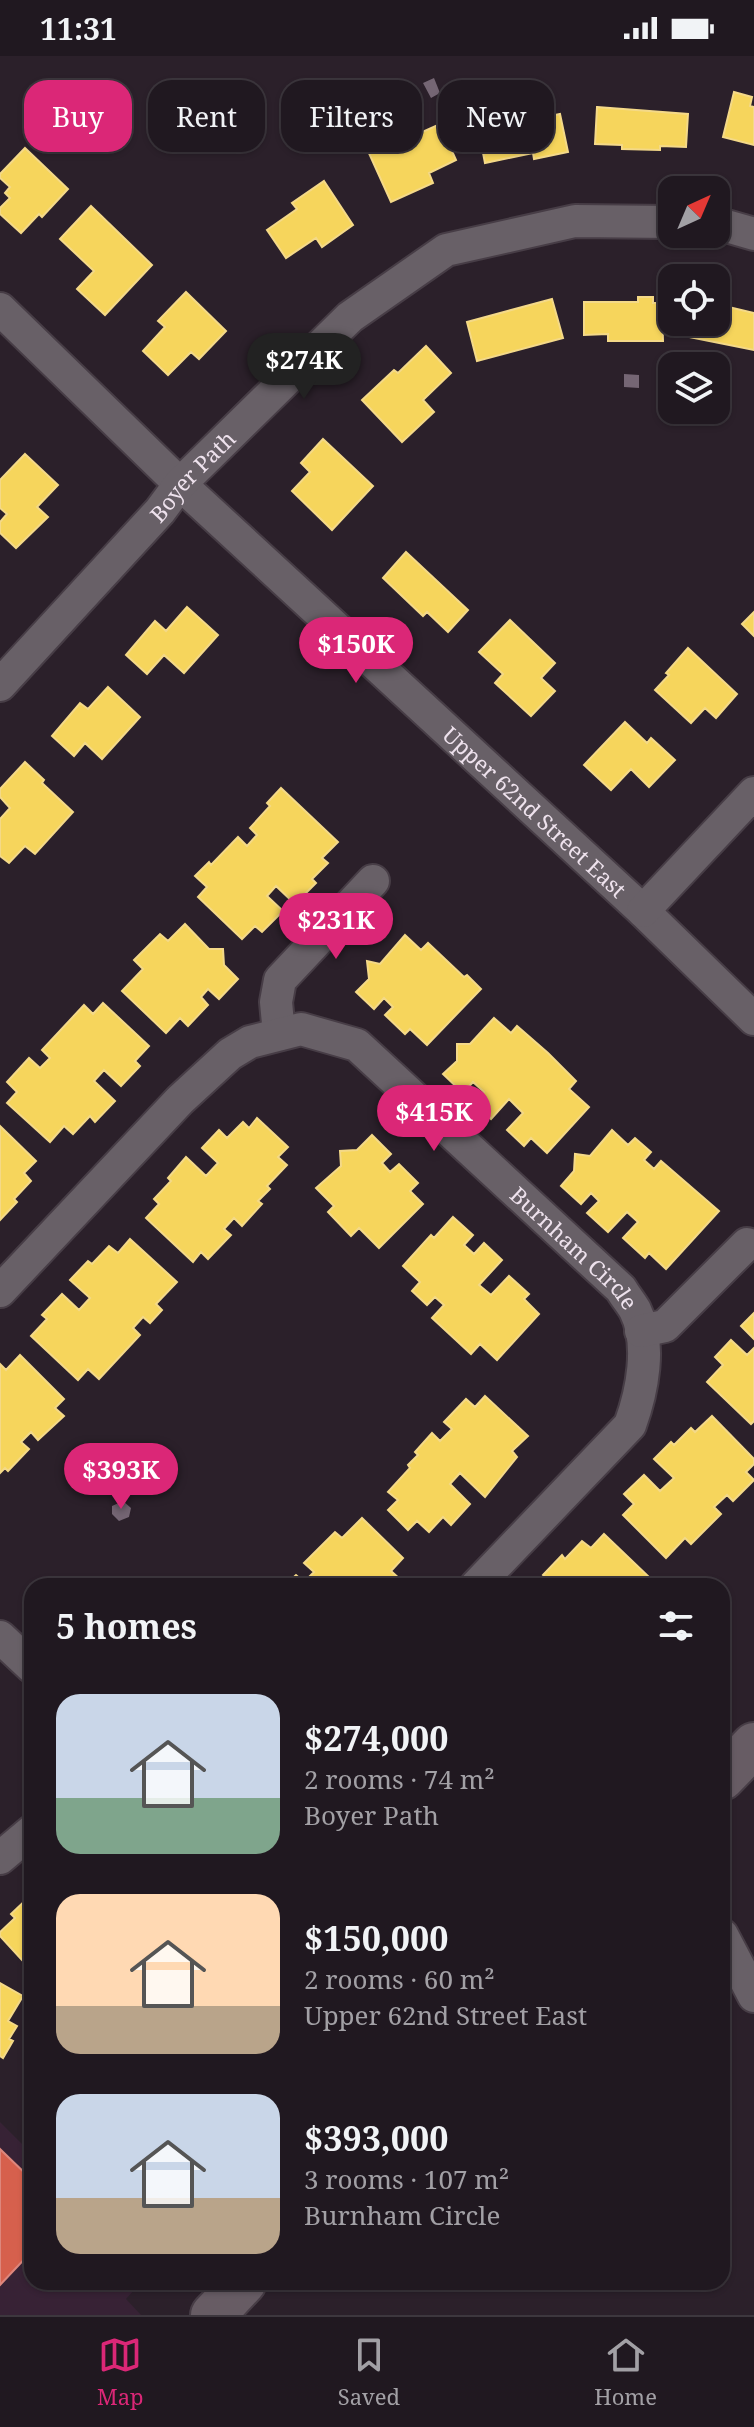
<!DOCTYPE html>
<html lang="en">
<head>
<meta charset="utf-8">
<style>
  :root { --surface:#201820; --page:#282129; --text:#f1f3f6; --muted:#a2a0a5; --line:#3d373e; --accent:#db2777 }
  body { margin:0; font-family:"Noto Serif",serif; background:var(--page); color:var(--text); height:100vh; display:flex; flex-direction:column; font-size:30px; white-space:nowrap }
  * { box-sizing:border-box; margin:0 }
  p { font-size:26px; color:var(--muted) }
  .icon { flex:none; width:44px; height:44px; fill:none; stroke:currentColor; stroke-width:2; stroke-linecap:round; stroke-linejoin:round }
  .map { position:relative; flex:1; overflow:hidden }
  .drawer { position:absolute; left:24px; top:1522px; width:706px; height:712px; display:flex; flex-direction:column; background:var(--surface); border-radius:24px; box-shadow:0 2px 6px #0004,0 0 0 2px var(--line) }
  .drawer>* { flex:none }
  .top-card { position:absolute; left:24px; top:24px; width:706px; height:72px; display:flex; gap:16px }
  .needle { width:52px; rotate:44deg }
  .tools { position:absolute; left:658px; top:120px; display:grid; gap:16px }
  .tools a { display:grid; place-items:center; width:72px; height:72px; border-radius:16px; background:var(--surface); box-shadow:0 2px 6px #0004,0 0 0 2px var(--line); font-size:40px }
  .price { position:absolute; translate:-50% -68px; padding:0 18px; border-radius:28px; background:var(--accent); color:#fff; font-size:26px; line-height:52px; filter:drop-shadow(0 2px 4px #0008) }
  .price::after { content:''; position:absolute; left:50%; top:48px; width:24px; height:18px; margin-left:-12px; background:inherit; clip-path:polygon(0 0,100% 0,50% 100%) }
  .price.on { background:#222; color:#fff }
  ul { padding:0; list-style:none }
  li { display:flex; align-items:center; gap:24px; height:200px; padding:0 32px }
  li span { display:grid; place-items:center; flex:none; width:224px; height:160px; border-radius:24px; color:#555 }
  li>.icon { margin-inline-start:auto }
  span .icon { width:96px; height:96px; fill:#fffc; stroke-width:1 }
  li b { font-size:34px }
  h2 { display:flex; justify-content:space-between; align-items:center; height:96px; padding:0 32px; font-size:34px }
  .tag { padding:0 28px; border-radius:24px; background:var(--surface); box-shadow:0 2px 6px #0004,0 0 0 2px var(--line); font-size:28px; line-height:72px }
  .tag.on { background:var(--accent); color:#fff }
  .status { display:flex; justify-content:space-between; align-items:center; height:56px; padding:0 40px; background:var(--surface); direction:ltr }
  .status svg { height:22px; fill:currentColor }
  .menu { display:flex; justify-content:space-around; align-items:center; height:112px; border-top:2px solid var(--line); background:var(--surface); font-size:22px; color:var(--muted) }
  .menu a { display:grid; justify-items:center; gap:4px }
  .menu .on { color:var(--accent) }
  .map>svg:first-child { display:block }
</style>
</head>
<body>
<div class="status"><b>11:31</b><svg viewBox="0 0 49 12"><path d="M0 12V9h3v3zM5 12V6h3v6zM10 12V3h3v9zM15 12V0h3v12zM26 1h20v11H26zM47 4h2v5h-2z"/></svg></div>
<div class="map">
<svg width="754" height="2259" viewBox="0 0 754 2259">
  <rect width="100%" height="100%" fill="#2b202a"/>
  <!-- built -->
  <path fill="#372235" d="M0,2066L32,2098V2226H141L126,2243L141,2259H0Z"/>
  <!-- homes -->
  <path fill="#f6d55c" stroke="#f4d988" stroke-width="2" d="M734,36L752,41L750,50L754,51V89L723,81Z
    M597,51L688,58L686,91L660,90V94L622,93V89L595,88Z
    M530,56L531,64L560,58L568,96L534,103L533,97L485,107L477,66Z
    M440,68L456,104L429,117L433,127L391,146L363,84L393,70L400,86Z
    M25,92L68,133L42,161L39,158L21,177L0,158V152L10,142L5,137L10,131L0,122V118Z
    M324,125L353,169L322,191L316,182L286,202L267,174L297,153L292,147Z
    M91,150L152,209L105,259L77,233L94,215L60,183Z
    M186,236L226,275L199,303L191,296L168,319L143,295L165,271L158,265Z
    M638,241H653V247H662L663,285H608V278L584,279V246H638Z
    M552,243L563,282L477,305L467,266Z
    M716,248L754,257V294L689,281L692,266H716Z
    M426,290L451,317L423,344L434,356L402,386L362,344L394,314L398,317Z
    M323,383L373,430L332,474L292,435L310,416L301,407Z
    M25,398L58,429L37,451L48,461L16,492L0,477V466L7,458L0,452V424Z
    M406,496L468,554L448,576L427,556L423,560L383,522Z
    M187,551L218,579L184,617L164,599L147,618L126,599L155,565L166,575Z
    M754,556V580L742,568Z
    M510,564L555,607L541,622L555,635L531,660L495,627L503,618L479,596Z
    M688,592L737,638L716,662L705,652L691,667L655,634L669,619L666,617Z
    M108,631L140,661L102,703L85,687L74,700L52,680L80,647L88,653Z
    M625,666L647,687L651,682L675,704L649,731L631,713L611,734L584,709Z
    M25,706L44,724L42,727L73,756L35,798L25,790L9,807L0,800V763L10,752L0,741V733Z
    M281,732L338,786L322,802L328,807L312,823L316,827L295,848L276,830L267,840L283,855L262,876L255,870L242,883L198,841L207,831L195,820L209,806L211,809L238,781L247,790L257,779L250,772L270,750L267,747Z
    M185,868L209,893H223L224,909L238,923L219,943L208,933L201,941L208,949L188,970L180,962L166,977L122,935L143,913L134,904L160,878L168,885Z
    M405,879L421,894L428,887L464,921L467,919L481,933L427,989L410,973L405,978L385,959L393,951L384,942L374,953L356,936L369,923L367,905L380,908Z
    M103,947L149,990L135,1005L140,1010L121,1030L104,1014L94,1025L115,1045L95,1066L90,1060L73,1078L64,1070L50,1086L7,1047L17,1036L7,1026L29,1002L40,1012L50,1002L42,994L84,949L93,958Z
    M494,962L511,977L517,970L548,997L576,1025L569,1033L589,1051L547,1097L531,1082L524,1090L507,1074L523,1057L509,1043L491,1063L473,1047L484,1036L473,1026L463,1037L443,1018L457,1005V988H470Z
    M257,1062L288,1091L278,1101L287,1109L267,1130L270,1133L258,1145L262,1148L242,1170L234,1162L224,1173L231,1179L208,1203L201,1196L193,1206L146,1162L159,1148L154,1143L171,1125L168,1122L186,1101L206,1120L218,1107L202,1092L219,1074L227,1082L243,1066L249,1072Z
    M0,1070L36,1105L24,1117L31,1125L14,1143L17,1146L0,1164Z
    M612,1074L628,1089L635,1082L651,1096L644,1104L654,1113L661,1105L719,1155L666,1213L649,1197L645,1202L623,1182L638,1166L627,1156L608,1176L587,1157L599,1145L591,1137L581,1148L561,1130L574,1115L575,1098L590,1100Z
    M372,1079L391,1098L382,1107L390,1116L399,1108L418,1127L410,1135L423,1148L379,1192L359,1172L351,1180L328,1156L334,1150L316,1132L341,1110L340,1095L357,1094Z
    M453,1161L473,1179L464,1189L474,1198L484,1187L502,1204L479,1229L491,1239L509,1220L529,1238L524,1243L539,1258L497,1304L480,1288L471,1298L432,1262L444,1249L435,1241L427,1249L412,1235L420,1226L403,1210L431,1179L434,1182Z
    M130,1183L177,1226L156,1248L162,1254L150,1267L143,1261L133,1272L140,1279L99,1323L88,1313L78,1324L31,1280L47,1263L42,1259L62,1238L79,1254L90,1242L70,1224L88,1205L92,1208L109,1190L118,1197Z
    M754,1257V1283L741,1270Z
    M731,1284L747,1299L754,1292V1365L751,1368L707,1326L723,1309L715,1301Z
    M20,1299L64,1343L55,1352L64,1360L38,1384L31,1376L21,1386L29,1393L8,1415L5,1412L0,1417V1308L6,1314Z
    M485,1340L528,1380L512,1395L517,1401L485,1441L460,1417L450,1428L470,1448L451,1469L443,1461L429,1476L417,1465L408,1474L388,1454L398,1444L388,1436L410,1412L408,1409L418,1399L415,1396L432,1377L440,1385L452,1373L444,1366L466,1343L475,1351Z
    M712,1360L754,1403V1408L746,1416L754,1424L733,1445L727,1439L714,1451L721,1458L691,1488L685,1482L666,1502L623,1459L634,1448L624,1438L644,1419L660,1435L674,1422L654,1403L671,1386L674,1389L691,1372L695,1376Z
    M362,1462L403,1502L391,1515L401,1524L395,1530H284L296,1519L304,1526L314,1516L304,1507L335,1476L342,1482Z
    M604,1478L650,1522L642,1530H555L543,1519L562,1499L565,1503L582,1485L591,1492Z
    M32,1838V1915L0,1880V1876L15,1862L11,1858Z
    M0,1927L23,1940L8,1965L17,1970L9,1983L13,1985L3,2002L0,2000Z"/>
  <!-- shops -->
  <path fill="#d6604d" stroke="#dd877d" stroke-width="2" d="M0,2093L32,2124V2195L0,2229Z"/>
  <!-- building -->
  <path fill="#756674" d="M434,22L440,37L431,42L423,27Z
    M624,318L639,319V332L624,331Z
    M123,1445L131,1452L129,1461L119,1465L112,1458V1450Z"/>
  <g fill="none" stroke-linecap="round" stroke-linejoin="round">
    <defs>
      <g id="street">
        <path d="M716,167L754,178"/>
        <path id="s1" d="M0,253L180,428L643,855L754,963"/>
        <path id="s2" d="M0,629L160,455L180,428L350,261L446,194L575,165L672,166"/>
        <path d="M643,855L754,737"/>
        <path d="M279,978L276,946L280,924L373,825"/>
        <path id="s3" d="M0,1235L180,1044L230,998L250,986L301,973L357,989L621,1233C625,1240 631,1247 635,1254C652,1288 642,1336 630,1369L476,1530"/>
        <path d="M641,1275L665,1270L747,1188"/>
        <path d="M0,1581L32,1611"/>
        <path d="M0,1802L32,1775"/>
        <path d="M722,1879L754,1940"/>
      </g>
      <path id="secondary" d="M722,1722L754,1689
        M213,2259L244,2226"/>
    </defs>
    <!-- street casing -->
    <use href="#street" stroke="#473d46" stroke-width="36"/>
    <!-- secondary casing -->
    <use href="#secondary" stroke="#473d46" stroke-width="48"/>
    <!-- street -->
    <use href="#street" stroke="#686067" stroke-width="32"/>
    <!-- secondary -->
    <use href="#secondary" stroke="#675c64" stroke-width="44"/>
  </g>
  <g text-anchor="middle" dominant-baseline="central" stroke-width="8" stroke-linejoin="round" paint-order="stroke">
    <!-- street labels -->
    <g font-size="22" fill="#eee2ed" stroke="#251323">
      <text stroke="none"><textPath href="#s2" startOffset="284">Boyer Path</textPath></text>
      <text stroke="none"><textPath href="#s1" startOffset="734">Upper 62nd Street East</textPath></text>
      <text stroke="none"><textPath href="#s3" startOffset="762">Burnham Circle</textPath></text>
    </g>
  </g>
</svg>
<div class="tools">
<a><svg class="needle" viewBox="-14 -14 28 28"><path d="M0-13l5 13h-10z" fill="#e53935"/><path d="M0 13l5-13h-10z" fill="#a2a0a5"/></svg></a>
<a><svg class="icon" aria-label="locate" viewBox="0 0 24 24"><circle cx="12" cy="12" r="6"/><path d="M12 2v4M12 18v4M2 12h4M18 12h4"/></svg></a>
<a><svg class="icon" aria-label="layers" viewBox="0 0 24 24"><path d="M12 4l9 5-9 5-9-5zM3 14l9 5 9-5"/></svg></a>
</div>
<b class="price on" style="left:304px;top:345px">$274K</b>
<b class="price" style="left:356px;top:629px">$150K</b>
<b class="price" style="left:336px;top:905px">$231K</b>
<b class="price" style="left:434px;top:1097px">$415K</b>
<b class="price" style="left:121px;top:1455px">$393K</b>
<div class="top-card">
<a class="tag on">Buy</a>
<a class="tag">Rent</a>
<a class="tag">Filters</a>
<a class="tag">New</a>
</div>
<section class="drawer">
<h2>5 homes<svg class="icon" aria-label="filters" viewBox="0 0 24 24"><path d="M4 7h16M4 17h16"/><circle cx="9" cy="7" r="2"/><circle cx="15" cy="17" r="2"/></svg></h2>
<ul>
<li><span style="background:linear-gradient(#c9d6e8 65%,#7fa58c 0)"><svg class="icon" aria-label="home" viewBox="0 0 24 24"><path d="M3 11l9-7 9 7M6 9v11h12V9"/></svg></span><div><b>$274,000</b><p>2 rooms · 74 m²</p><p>Boyer Path</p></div></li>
<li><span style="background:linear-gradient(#ffd9b3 70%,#b9a48a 0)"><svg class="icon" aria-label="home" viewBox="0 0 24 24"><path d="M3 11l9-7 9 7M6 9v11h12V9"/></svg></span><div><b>$150,000</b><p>2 rooms · 60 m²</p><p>Upper 62nd Street East</p></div></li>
<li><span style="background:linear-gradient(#c9d6e8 65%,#b9a48a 0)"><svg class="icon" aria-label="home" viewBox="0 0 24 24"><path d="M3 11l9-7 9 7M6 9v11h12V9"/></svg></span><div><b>$393,000</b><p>3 rooms · 107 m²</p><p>Burnham Circle</p></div></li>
</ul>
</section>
</div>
<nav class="menu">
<a class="on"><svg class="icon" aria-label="map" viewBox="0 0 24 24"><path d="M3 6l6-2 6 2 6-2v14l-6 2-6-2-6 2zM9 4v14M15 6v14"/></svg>Map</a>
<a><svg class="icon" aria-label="saved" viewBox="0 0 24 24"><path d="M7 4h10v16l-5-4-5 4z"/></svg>Saved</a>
<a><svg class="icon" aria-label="home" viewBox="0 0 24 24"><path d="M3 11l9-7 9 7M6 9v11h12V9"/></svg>Home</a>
</nav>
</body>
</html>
